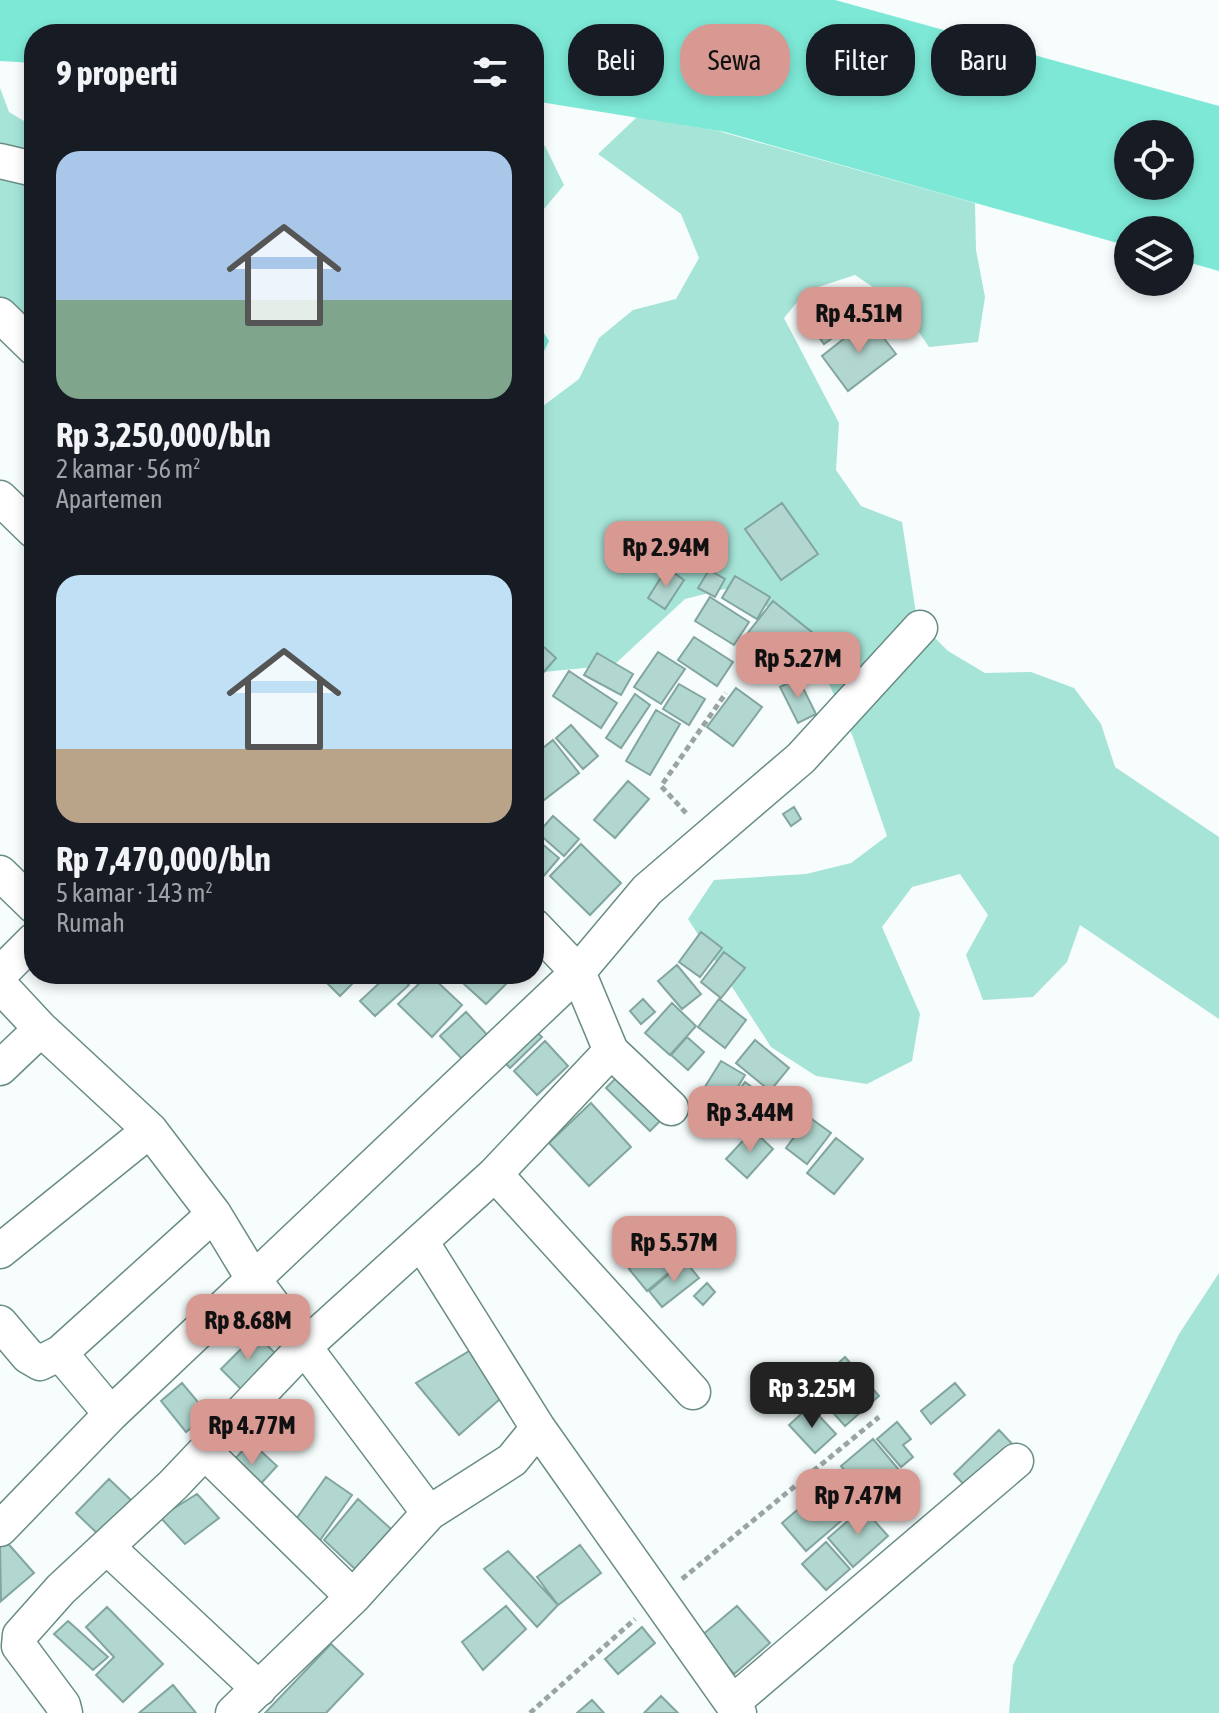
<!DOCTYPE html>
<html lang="id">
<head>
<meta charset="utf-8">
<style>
  :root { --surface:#171b24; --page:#20242c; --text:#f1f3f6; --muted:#9ea1a6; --accent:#d89992 }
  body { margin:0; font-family:"Asap Condensed",sans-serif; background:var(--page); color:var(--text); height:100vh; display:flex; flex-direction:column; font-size:30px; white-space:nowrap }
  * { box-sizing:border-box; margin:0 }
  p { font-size:26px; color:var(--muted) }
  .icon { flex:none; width:44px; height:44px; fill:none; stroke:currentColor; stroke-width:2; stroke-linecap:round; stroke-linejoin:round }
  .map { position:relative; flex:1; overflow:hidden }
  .panel { position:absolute; left:24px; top:24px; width:520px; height:960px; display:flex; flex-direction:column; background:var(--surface); border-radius:32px; box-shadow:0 4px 12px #0003 }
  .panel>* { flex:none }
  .hud { position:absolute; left:568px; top:24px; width:530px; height:72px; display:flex; gap:16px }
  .controls { position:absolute; left:1114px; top:120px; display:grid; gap:16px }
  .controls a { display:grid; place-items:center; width:80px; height:80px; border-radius:50%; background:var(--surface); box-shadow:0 4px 12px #0003; font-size:40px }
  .price { position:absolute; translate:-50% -68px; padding:0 18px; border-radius:16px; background:var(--accent); color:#111; font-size:26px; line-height:52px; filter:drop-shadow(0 2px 4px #0008) }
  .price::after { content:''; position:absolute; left:50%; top:48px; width:24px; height:18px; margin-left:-12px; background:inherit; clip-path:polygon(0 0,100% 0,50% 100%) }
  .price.active { background:#222; color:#fff }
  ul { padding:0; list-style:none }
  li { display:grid; align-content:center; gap:16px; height:424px; padding:0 32px }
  li span { display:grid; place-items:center; height:248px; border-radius:24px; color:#555 }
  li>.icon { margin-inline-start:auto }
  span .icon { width:144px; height:144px; fill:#fffc; stroke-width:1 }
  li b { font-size:34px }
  h2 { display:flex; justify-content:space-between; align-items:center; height:96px; padding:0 32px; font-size:34px }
  .tag { padding:0 28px; border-radius:32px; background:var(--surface); box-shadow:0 4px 12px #0003; font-size:28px; line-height:72px }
  .tag.active { background:var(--accent); color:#111 }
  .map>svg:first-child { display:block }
</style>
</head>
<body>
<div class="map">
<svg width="1219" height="1713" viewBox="0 0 1219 1713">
  <rect width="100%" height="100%" fill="#f6fdfc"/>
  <!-- green -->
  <path fill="#a6e4d8" d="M0,88L9,112L34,127V333L0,330Z
    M637,117L718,131L975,203L976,250L985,297L978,342L929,347L901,306L855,275L806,291L784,318L839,423L836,470L861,506L902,522L917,620L948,651L985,673L1031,672L1074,688L1101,724L1115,767L1219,837V1019L1080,925L1067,962L1033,997L983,1000L966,955L988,915L960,874L912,887L882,927L920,1014L912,1061L867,1084L816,1076L771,1047L688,919L714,880L806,874L851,863L887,836L853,737L812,646L776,612L733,587L685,599L614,665L534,673V405L543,406L579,379L599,338L633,310L676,299L699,258L681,214L598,154Z
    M534,136L545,146L564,185L534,221Z
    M1219,1273V1713H1009L1013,1665L1179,1334Z"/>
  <!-- water -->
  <path fill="#7de8d6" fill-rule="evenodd" d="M0,0H835L1219,106V271L1180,260V230H1128V246L725,132L534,101V34H34V63L0,61ZM1128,134H1180V186H1128Z
    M534,317L549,341L534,372Z"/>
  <!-- building -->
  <path fill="#b2d7d0" stroke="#82a69f" stroke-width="2" d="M835,291L857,320L824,344L803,315Z
    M869,319L896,354L848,391L822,356Z
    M782,503L818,554L781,580L745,529Z
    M667,568L684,580L665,609L648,598Z
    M709,570L725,579L715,597L698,588Z
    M735,576L770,597L757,619L722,598Z
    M710,597L749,622L734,645L695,621Z
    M773,601L813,633L779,675L739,644Z
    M694,637L733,662L717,686L678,660Z
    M534,638L556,658L542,674L534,667Z
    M658,652L685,669L661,704L634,687Z
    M597,653L633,674L621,695L584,675Z
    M569,671L617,703L601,728L553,696Z
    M798,678L816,714L798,723L780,687Z
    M679,684L705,699L689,725L663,709Z
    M736,688L762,707L733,746L707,727Z
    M635,694L650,705L621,748L606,738Z
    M656,710L680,724L650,775L626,761Z
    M571,725L598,756L583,769L556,738Z
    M553,740L579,773L544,800L534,788V755Z
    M628,781L649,799L615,838L594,820Z
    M794,807L801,819L791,826L783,814Z
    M553,816L579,839L564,856L538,833Z
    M535,838L559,858L542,878L534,870Z
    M581,844L621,883L590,915L550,876Z
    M701,932L722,948L700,977L679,962Z
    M724,952L745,968L721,998L701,982Z
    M677,965L701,994L682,1009L658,981Z
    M318,974H362L340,996Z
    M389,974H399L409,985L375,1016L360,1001Z
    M429,974L462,1005L432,1037L398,1004Z
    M453,974H497L507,983L486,1004Z
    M643,999L655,1012L641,1024L630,1011Z
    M719,999L746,1020L725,1048L698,1027Z
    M672,1003L696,1026L670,1055L645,1033Z
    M466,1012L492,1040L467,1064L440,1036Z
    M529,1025L542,1037L510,1068L498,1055Z
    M687,1037L704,1052L688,1070L671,1055Z
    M755,1040L789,1068L770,1091L736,1063Z
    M545,1041L568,1066L537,1095L514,1071Z
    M721,1061L745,1075L727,1105L703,1090Z
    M627,1067L671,1110L650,1131L606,1088Z
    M745,1082L768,1099L744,1133L720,1116Z
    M591,1103L631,1147L589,1186L549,1143Z
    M809,1117L831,1133L807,1164L786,1148Z
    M753,1130L773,1149L747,1178L726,1159Z
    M836,1138L863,1159L834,1194L807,1173Z
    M667,1237L685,1259L647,1291L629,1269Z
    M685,1261L699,1278L662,1307L649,1291Z
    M707,1283L715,1292L703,1305L694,1296Z
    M256,1334L276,1354L241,1389L221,1369Z
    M471,1350L500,1399L459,1435L416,1383Z
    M845,1357L879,1396L845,1426L811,1388Z
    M182,1383L208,1414L186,1432L161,1401Z
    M955,1383L965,1395L931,1424L921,1411Z
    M810,1406L836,1434L815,1453L789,1425Z
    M897,1422L911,1439L903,1445L913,1457L901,1467L877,1439Z
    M999,1430L1016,1448L971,1492L954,1474Z
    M873,1439L899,1470L867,1497L841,1466Z
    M251,1442L277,1466L254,1491L227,1467Z
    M840,1470L866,1500L844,1518L818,1488Z
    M326,1477L352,1495L318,1543L292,1525Z
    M109,1479L133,1502L100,1536L76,1513Z
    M817,1493L841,1521L806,1551L782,1523Z
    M197,1494L219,1518L185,1544L160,1517Z
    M358,1499L391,1529L355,1569L324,1540Z
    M863,1508L888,1536L853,1567L828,1538Z
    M4,1539L34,1573L1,1601L0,1543Z
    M826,1542L850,1569L826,1590L802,1564Z
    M580,1545L601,1573L558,1605L537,1577Z
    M508,1551L558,1605L537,1627L484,1569Z
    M506,1606L526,1629L483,1670L462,1642Z
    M737,1606L770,1643L734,1674L701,1636Z
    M107,1607L163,1664L123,1702L96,1675L114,1657L86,1627Z
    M68,1621L108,1657L93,1670L54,1634Z
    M642,1627L655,1643L618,1674L605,1659Z
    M331,1644L363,1674L326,1713H265Z
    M173,1685L196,1713H139Z
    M661,1696L678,1713H644Z
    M592,1700L604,1713H577Z"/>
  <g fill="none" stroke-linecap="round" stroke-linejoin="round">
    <defs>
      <path id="minor" d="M0,161L34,169
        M0,315L34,348
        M0,498L34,531
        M0,873L34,906
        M534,926L578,972L611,1051L671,1108
        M0,974L34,940
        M0,985L41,1029L150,1130L214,1214L254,1280L429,1513
        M0,1068L41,1029
        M495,1174L693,1392
        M422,1243L538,1428L739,1713
        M0,1251L150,1130
        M0,1323L28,1356L40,1363L60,1353L111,1414
        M60,1353L214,1214
        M205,1452L353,1597
        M0,1529L111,1414L578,972L647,890L801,758L920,628
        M107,1547L259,1689
        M732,1703L1016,1461
        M65,1713L63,1705L19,1646L20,1635L61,1589L173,1485L304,1347L495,1174L611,1051
        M233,1713L353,1597L429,1513L512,1460L538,1428"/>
    </defs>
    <!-- minor casing -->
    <use href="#minor" stroke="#698c85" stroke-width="37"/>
    <!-- path -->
    <path stroke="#9aa5a3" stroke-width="5" stroke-dasharray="6 4" stroke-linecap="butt" d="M686,813L661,786L726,693
      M682,1579L879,1417
      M530,1713L635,1619"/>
    <!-- minor -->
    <use href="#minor" stroke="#fff" stroke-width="34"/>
  </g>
</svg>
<div class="controls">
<a><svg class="icon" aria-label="locate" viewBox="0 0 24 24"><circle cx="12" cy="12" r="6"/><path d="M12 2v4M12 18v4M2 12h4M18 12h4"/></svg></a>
<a><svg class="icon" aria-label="layers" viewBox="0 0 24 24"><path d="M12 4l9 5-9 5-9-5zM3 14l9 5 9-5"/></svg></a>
</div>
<b class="price" style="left:859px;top:355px">Rp 4.51M</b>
<b class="price" style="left:666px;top:589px">Rp 2.94M</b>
<b class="price" style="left:798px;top:700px">Rp 5.27M</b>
<b class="price" style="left:750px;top:1154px">Rp 3.44M</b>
<b class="price" style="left:674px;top:1284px">Rp 5.57M</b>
<b class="price" style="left:248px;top:1362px">Rp 8.68M</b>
<b class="price active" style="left:812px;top:1430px">Rp 3.25M</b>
<b class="price" style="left:252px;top:1467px">Rp 4.77M</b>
<b class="price" style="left:858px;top:1537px">Rp 7.47M</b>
<div class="hud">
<a class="tag">Beli</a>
<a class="tag active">Sewa</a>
<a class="tag">Filter</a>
<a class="tag">Baru</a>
</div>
<section class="panel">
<h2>9 properti<svg class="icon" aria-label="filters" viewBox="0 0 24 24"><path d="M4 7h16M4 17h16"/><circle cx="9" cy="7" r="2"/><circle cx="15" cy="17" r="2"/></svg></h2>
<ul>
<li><span style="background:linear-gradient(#a9c7e8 60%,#7fa58c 0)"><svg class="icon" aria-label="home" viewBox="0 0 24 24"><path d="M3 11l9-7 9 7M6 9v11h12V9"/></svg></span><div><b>Rp 3,250,000/bln</b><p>2 kamar · 56 m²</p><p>Apartemen</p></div></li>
<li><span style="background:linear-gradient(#bfe0f5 70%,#b9a48a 0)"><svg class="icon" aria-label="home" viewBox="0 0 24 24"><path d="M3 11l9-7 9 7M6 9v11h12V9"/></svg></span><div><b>Rp 7,470,000/bln</b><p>5 kamar · 143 m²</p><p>Rumah</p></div></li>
</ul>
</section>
</div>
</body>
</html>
